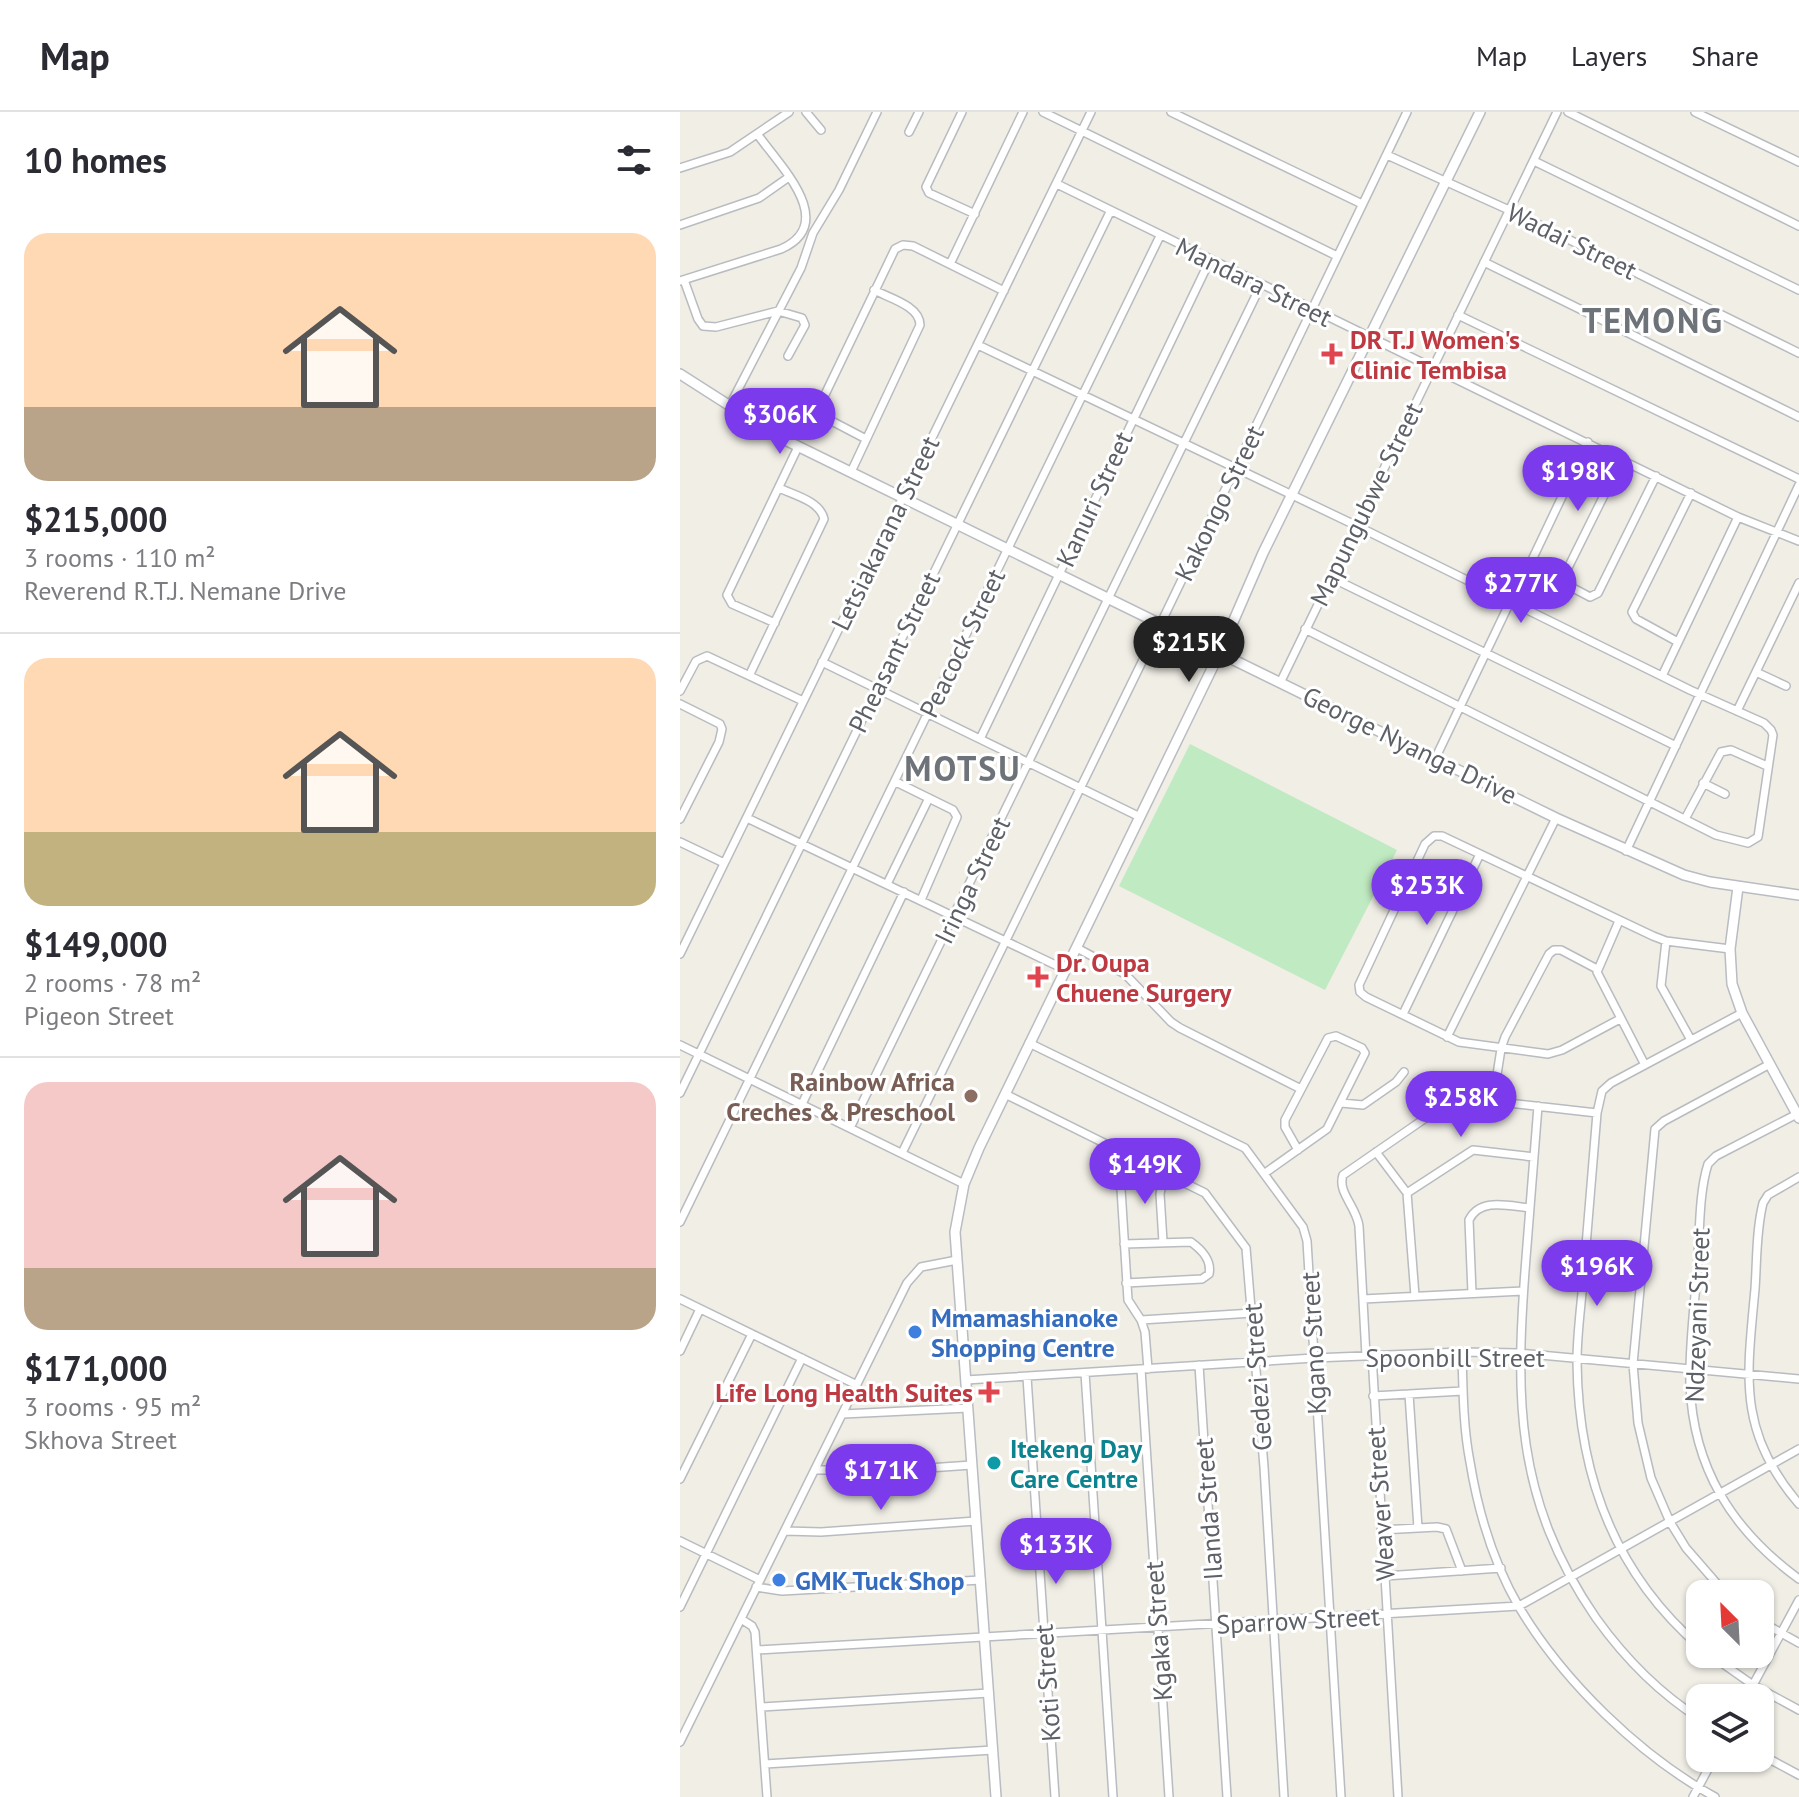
<!DOCTYPE html>
<html lang="en">
<head>
<meta charset="utf-8">
<style>
  :root { --surface:#fff; --page:#f2f2f3; --text:#2b2b33; --muted:#7c7c81; --line:#e1e1e2; --accent:#7c3aed }
  body { margin:0; font-family:"PT Sans",sans-serif; background:var(--page); color:var(--text); height:100vh; display:flex; flex-direction:column; font-size:30px; white-space:nowrap }
  * { box-sizing:border-box; margin:0 }
  p { font-size:26px; color:var(--muted) }
  .icon { flex:none; width:44px; height:44px; fill:none; stroke:currentColor; stroke-width:2; stroke-linecap:round; stroke-linejoin:round }
  .map { position:relative; flex:1; overflow:hidden }
  .panel { display:flex; flex-direction:column; background:var(--surface); width:680px }
  .panel>* { flex:none }
  .needle { width:52px; rotate:336deg }
  .controls { position:absolute; left:1006px; top:1468px; display:grid; gap:16px }
  .controls a { display:grid; place-items:center; width:88px; height:88px; border-radius:16px; background:var(--surface); box-shadow:0 2px 6px #0004; font-size:40px }
  .price { position:absolute; translate:-50% -68px; padding:0 18px; border-radius:28px; background:var(--accent); color:#fff; font-size:26px; line-height:52px; filter:drop-shadow(0 2px 4px #0008) }
  .price::after { content:''; position:absolute; left:50%; top:48px; width:24px; height:18px; margin-left:-12px; background:inherit; clip-path:polygon(0 0,100% 0,50% 100%) }
  .price.active { background:#222; color:#fff }
  ul { padding:0; list-style:none }
  li { display:grid; align-content:center; gap:16px; height:424px; padding:0 24px }
  li+li { border-top:2px solid var(--line) }
  li span { display:grid; place-items:center; height:248px; border-radius:24px; color:#555 }
  li>.icon { margin-inline-start:auto }
  span .icon { width:144px; height:144px; fill:#fffc; stroke-width:1 }
  li b { font-size:34px }
  h2 { display:flex; justify-content:space-between; align-items:center; height:96px; padding:0 24px; font-size:34px }
  header { display:flex; align-items:center; gap:48px; box-sizing:border-box; height:112px; padding:0 40px; background:var(--surface); border-bottom:2px solid var(--line) }
  header strong { font-size:38px }
  nav { display:flex; gap:44px; margin-inline-start:auto; font-size:28px }
  main { display:flex; flex:1; min-height:0 }
  .map>svg:first-child { display:block }
</style>
</head>
<body>
<header>
<strong>Map</strong>
<nav><a>Map</a><a>Layers</a><a>Share</a></nav>
</header>
<main>
<section class="panel">
<h2>10 homes<svg class="icon" aria-label="filters" viewBox="0 0 24 24"><path d="M4 7h16M4 17h16"/><circle cx="9" cy="7" r="2"/><circle cx="15" cy="17" r="2"/></svg></h2>
<ul>
<li><span style="background:linear-gradient(#ffd9b3 70%,#b9a48a 0)"><svg class="icon" aria-label="home" viewBox="0 0 24 24"><path d="M3 11l9-7 9 7M6 9v11h12V9"/></svg></span><div><b>$215,000</b><p>3 rooms · 110 m²</p><p>Reverend R.T.J. Nemane Drive</p></div></li>
<li><span style="background:linear-gradient(#ffd9b3 70%,#c2b280 0)"><svg class="icon" aria-label="home" viewBox="0 0 24 24"><path d="M3 11l9-7 9 7M6 9v11h12V9"/></svg></span><div><b>$149,000</b><p>2 rooms · 78 m²</p><p>Pigeon Street</p></div></li>
<li><span style="background:linear-gradient(#f6c9c9 75%,#b9a48a 0)"><svg class="icon" aria-label="home" viewBox="0 0 24 24"><path d="M3 11l9-7 9 7M6 9v11h12V9"/></svg></span><div><b>$171,000</b><p>3 rooms · 95 m²</p><p>Skhova Street</p></div></li>
</ul>
</section>
<div class="map">
<svg width="1119" height="1685" viewBox="0 0 1119 1685">
  <rect width="100%" height="100%" fill="#f0eee5"/>
  <!-- green -->
  <path fill="#c0eac1" d="M510,632L717,738L645,878L439,774Z"/>
  <g fill="none" stroke-linecap="round" stroke-linejoin="round">
    <defs>
      <path id="street" d="M126,0L141,18
        M282,0L246,75L249,81L295,102
        M363,0L657,144
        M491,0L682,92
        M888,0L1119,114
        M1015,0L1119,50
        M229,20L239,0
        M707,43L829,98L1119,241
        M854,49L1119,178
        M0,56L50,40L109,0
        M377,72L1058,405L1119,429
        M0,113L79,86L109,65
        M804,150L1119,305
        M270,152L343,0
        M4,168L18,207L23,214L36,215L98,199L122,206L125,213L108,244
        M0,169L101,137C159,111 100,54 78,23
        M778,203L1119,367
        M298,233L675,413L1010,578L1084,611L1091,618L1093,623L1078,725L1068,731L1036,723L625,517
        M49,295L121,156L133,121L159,78L197,0
        M186,327L144,305L139,295L215,137L223,133L233,134L324,179
        M908,330L851,450L855,456L910,485L918,481L976,364
        M171,360L240,213C240,194 209,186 194,178
        M650,465L996,634
        M881,470L942,347
        M95,511L52,492L47,483L118,335
        M998,530L956,507L952,500L1011,381
        M142,550L460,705
        M1076,560L1106,574
        M70,562L144,407C140,389 114,383 99,376
        M982,564L1058,405
        M601,569L877,0
        M0,579L16,549L27,544L123,589
        M0,592L40,612L42,617L39,630L0,707
        M1057,599L1119,471
        M300,627L530,148
        M756,645L830,490
        M216,670L273,698L277,705L241,788
        M1023,671L1045,682
        M67,706L386,858
        M1005,707L1041,640L1051,638L1087,654
        M0,730L44,751
        M946,739L1119,373
        M207,772L249,686
        M939,809L917,860L965,953
        M986,829L981,874L1011,928
        M397,836L445,862L491,910L500,916L621,977
        M0,842L411,0
        M723,902L800,742
        M940,907L882,938L868,942L779,930L686,885L680,880L679,873L745,732L754,724H762L973,824L986,829L1050,837
        M767,925L876,706
        M349,931L565,1036L623,1115L627,1129L661,1685
        M0,933L284,1072
        M0,981L430,100
        M325,982L525,1081L566,1136L584,1355L604,1685
        M813,988L821,937L825,925L869,842L874,838H881L917,857
        M661,991L683,993L716,970L724,960
        M122,992L224,780
        M858,994C854,1045 850,1095 846,1146C835,1284 834,1387 916,1506C944,1545 979,1581 1020,1607
        M1117,1002L1036,1044L1028,1052C1018,1083 1020,1128 1017,1161C1014,1198 1009,1235 1010,1272C1013,1356 1052,1418 1119,1467
        M170,1016L581,173
        M696,1040L727,1081L735,1184
        M222,1041L481,511L727,0
        M449,1043L443,1061L441,1077L448,1188L461,1208L573,1201
        M585,1061L647,1017L685,941L682,936L656,924L648,926L605,1008V1015L618,1038
        M1119,1065L1088,1083L1083,1091C1076,1119 1077,1149 1075,1177C1067,1264 1057,1320 1119,1392
        M727,1081L793,1038L854,1045
        M0,1110L480,124
        M483,1130L480,1082L484,1061
        M444,1132L511,1130C522,1138 532,1148 529,1162L522,1167L446,1171
        M792,1181L789,1108C800,1085 829,1094 850,1096
        M0,1187L177,1273
        M683,1187L843,1179
        M461,1208L465,1220L468,1257
        M0,1239L20,1197
        M782,1240C783,1277 783,1314 790,1350C798,1399 814,1452 839,1495C883,1569 960,1644 1035,1685
        M692,1243L718,1685
        M686,1244L679,1114C676,1094 657,1080 663,1063L776,985L917,1001
        M519,1253L547,1685
        M461,1257L489,1685
        M405,1261L433,1685
        M347,1265L375,1685
        M286,1268L634,1246L782,1240L839,1241L1119,1267
        M729,1282L738,1416
        M693,1284L783,1279
        M163,1302L288,1296
        M135,1358H219L292,1353
        M0,1367L72,1222
        M701,1418L757,1415L766,1417L782,1459
        M105,1419L141,1420L296,1409
        M0,1429L80,1468
        M705,1464L821,1456
        M76,1475L102,1479L301,1468
        M1046,1482L1006,1436L990,1410L971,1366L958,1311L953,1252L975,1017L984,1009L1090,952
        M0,1495L122,1246
        M61,1507L72,1514L75,1520L87,1685
        M1080,1509L1119,1531
        M1020,1535C933,1460 898,1362 897,1249C897,1219 902,1188 904,1158C908,1106 913,1054 917,1001L922,979L931,971L1062,901
        M77,1538L839,1494L1119,1337
        M1029,1542L1073,1573L1119,1598
        M1066,1586L1119,1488
        M81,1595L309,1581
        M0,1630L227,1171L241,1155L277,1148
        M1080,1642L1119,1663
        M85,1652L313,1638
        M1013,1685L1034,1646"/>
      <path id="secondary" d="M0,262L97,324L876,706L1004,763L1030,770L1119,783
        M1058,775L1050,837L1052,872L1062,901L1119,1006
        M316,1685L275,1120L284,1072L299,1036L540,540L583,441L800,0"/>
    </defs>
    <!-- street casing -->
    <use href="#street" stroke="#b8bbc0" stroke-width="10"/>
    <!-- secondary casing -->
    <use href="#secondary" stroke="#b9bcc2" stroke-width="12"/>
    <!-- street -->
    <use href="#street" stroke="#fff" stroke-width="7"/>
    <!-- secondary -->
    <use href="#secondary" stroke="#fff" stroke-width="9"/>
  </g>
  <!-- markers -->
  <g fill="#e0444e" stroke="#fff" stroke-width="3">
    <path d="M648 230h8v8h8v8h-8v8h-8v-8h-8v-8h8z"/>
    <path d="M354 853h8v8h8v8h-8v8h-8v-8h-8v-8h8z"/>
    <path d="M305 1268h8v8h8v8h-8v8h-8v-8h-8v-8h8z"/>
  </g>
  <circle fill="#8d6e63" stroke="#fff" stroke-width="3" cx="291" cy="984" r="8"/>
  <g fill="#3f7fe0" stroke="#fff" stroke-width="3">
    <circle cx="235" cy="1220" r="8"/>
    <circle cx="99" cy="1468" r="8"/>
  </g>
  <circle fill="#0f9aa8" stroke="#fff" stroke-width="3" cx="314" cy="1351" r="8"/>
  <g text-anchor="middle" dominant-baseline="central" stroke-width="6" stroke-linejoin="round" paint-order="stroke">
    <!-- street labels -->
    <g font-size="26" fill="#5d6167" stroke="#fff">
      <text transform="translate(892 129) rotate(26)">Wadai Street</text>
      <text transform="translate(574 170) rotate(26)">Mandara Street</text>
      <text transform="translate(414 387) rotate(-65)">Kanuri Street</text>
      <text transform="translate(539 391) rotate(-64)">Kakongo Street</text>
      <text transform="translate(686 392) rotate(-64)">Mapungubwe Street</text>
      <text transform="translate(205 421) rotate(-64)">Letsiakarana Street</text>
      <text transform="translate(282 531) rotate(-64)">Peacock Street</text>
      <text transform="translate(214 540) rotate(-64)">Pheasant Street</text>
      <text transform="translate(730 633) rotate(26)">George Nyanga Drive</text>
      <text transform="translate(292 768) rotate(-64)">Iringa Street</text>
      <text transform="translate(1017 1203) rotate(-88)">Ndzeyani Street</text>
      <text transform="translate(633 1231) rotate(-93)">Kgano Street</text>
      <text x="775" y="1245">Spoonbill Street</text>
      <text transform="translate(577 1265) rotate(-94)">Gedezi Street</text>
      <text transform="translate(700 1392) rotate(-94)">Weaver Street</text>
      <text transform="translate(528 1397) rotate(-94)">Ilanda Street</text>
      <text transform="translate(618 1508) rotate(-3)">Sparrow Street</text>
      <text transform="translate(478 1519) rotate(-94)">Kgaka Street</text>
      <text transform="translate(367 1571) rotate(-94)">Koti Street</text>
    </g>
    <!-- health labels -->
    <g font-size="26" font-weight="bold" fill="#be3a42" stroke="#fff" text-anchor="start">
      <text x="670" y="227">DR T.J Women's<tspan x="670" dy="30">Clinic Tembisa</tspan></text>
      <text x="376" y="850">Dr. Oupa<tspan x="376" dy="30">Chuene Surgery</tspan></text>
      <text x="293" y="1280" text-anchor="end">Life Long Health Suites</text>
    </g>
    <!-- education labels -->
    <g font-size="26" font-weight="bold" fill="#785e54" stroke="#fff" text-anchor="end">
      <text x="275" y="969">Rainbow Africa<tspan x="275" dy="30">Creches &amp; Preschool</tspan></text>
    </g>
    <!-- shop labels -->
    <g font-size="26" font-weight="bold" fill="#366cbe" stroke="#fff" text-anchor="start">
      <text x="251" y="1205">Mmamashianoke<tspan x="251" dy="30">Shopping Centre</tspan></text>
      <text x="115" y="1468">GMK Tuck Shop</text>
    </g>
    <!-- culture labels -->
    <g font-size="26" font-weight="bold" fill="#0d838f" stroke="#fff" text-anchor="start">
      <text x="330" y="1336">Itekeng Day<tspan x="330" dy="30">Care Centre</tspan></text>
    </g>
    <!-- district labels -->
    <g font-size="34" font-weight="bold" letter-spacing="2" fill="#6e7379" stroke="#fff">
      <text x="973" y="208">TEMONG</text>
      <text x="283" y="656">MOTSU</text>
    </g>
  </g>
</svg>
<div class="controls">
<a><svg class="needle" viewBox="-14 -14 28 28"><path d="M0-13l5 13h-10z" fill="#e53935"/><path d="M0 13l5-13h-10z" fill="#7c7c81"/></svg></a>
<a><svg class="icon" aria-label="layers" viewBox="0 0 24 24"><path d="M12 4l9 5-9 5-9-5zM3 14l9 5 9-5"/></svg></a>
</div>
<b class="price" style="left:100px;top:344px">$306K</b>
<b class="price" style="left:898px;top:401px">$198K</b>
<b class="price" style="left:841px;top:513px">$277K</b>
<b class="price active" style="left:509px;top:572px">$215K</b>
<b class="price" style="left:747px;top:815px">$253K</b>
<b class="price" style="left:781px;top:1027px">$258K</b>
<b class="price" style="left:465px;top:1094px">$149K</b>
<b class="price" style="left:917px;top:1196px">$196K</b>
<b class="price" style="left:201px;top:1400px">$171K</b>
<b class="price" style="left:376px;top:1474px">$133K</b>
</div>
</main>
</body>
</html>
